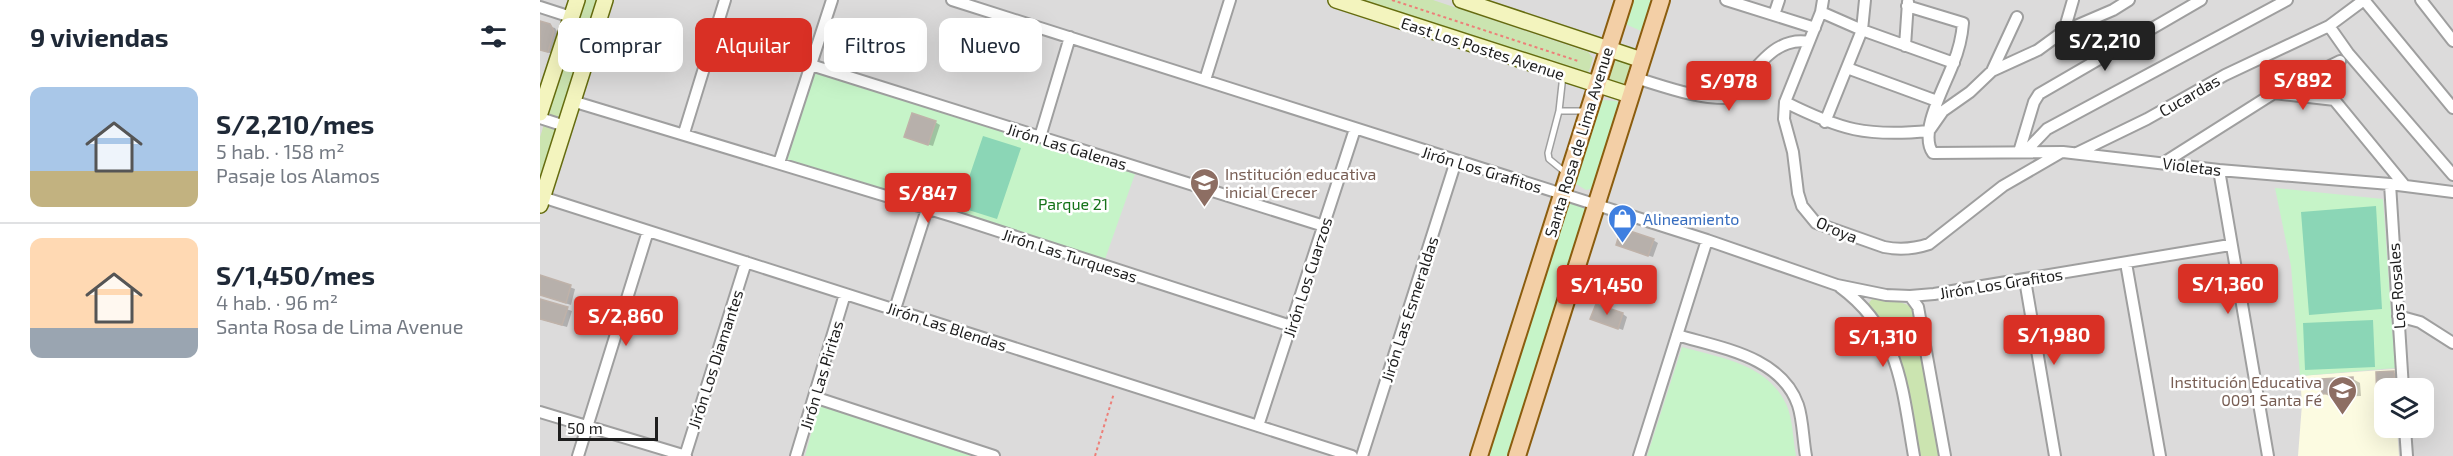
<!DOCTYPE html>
<html lang="es">
<head>
<meta charset="utf-8">
<style>
  :root { --surface:#fff; --page:#f2f2f3; --text:#1f2937; --muted:#747a83; --line:#e0e1e3; --accent:#d93025 }
  body { margin:0; font-family:"Exo 2",sans-serif; background:var(--page); color:var(--text); height:100vh; display:flex; flex-direction:column; font-size:22px; white-space:nowrap }
  * { box-sizing:border-box; margin:0 }
  p { font-size:20px; color:var(--muted) }
  .icon { flex:none; width:33px; height:33px; fill:none; stroke:currentColor; stroke-width:2; stroke-linecap:round; stroke-linejoin:round }
  .map { position:relative; flex:1; overflow:hidden }
  .sheet { display:flex; flex-direction:column; background:var(--surface); width:540px }
  .sheet>* { flex:none }
  .top-card { position:absolute; left:18px; top:18px; width:570px; height:54px; display:flex; gap:12px }
  .tools { position:absolute; left:1834px; top:378px; display:grid; gap:12px }
  .tools a { display:grid; place-items:center; width:60px; height:60px; border-radius:12px; background:var(--surface); box-shadow:0 6px 24px #0002; font-size:30px }
  .scale { position:absolute; left:18px; bottom:15px; width:100px; box-sizing:border-box; padding-left:6px; border:3px solid #1e1e1e; border-top:0; font-size:16px; line-height:21px; white-space:nowrap; color:#1e1e1e; -webkit-text-stroke:4px #fff; paint-order:stroke }
  .price { position:absolute; translate:-50% -51px; padding:0 14px; border-radius:6px; background:var(--accent); color:#fff; font-size:20px; line-height:39px; filter:drop-shadow(0 2px 3px #0008) }
  .price::after { content:''; position:absolute; left:50%; top:36px; width:18px; height:14px; margin-left:-9px; background:inherit; clip-path:polygon(0 0,100% 0,50% 100%) }
  .price.on { background:#222; color:#fff }
  ul { padding:0; list-style:none }
  li { display:flex; align-items:center; gap:18px; height:150px; padding:0 30px }
  li+li { border-top:2px solid var(--line) }
  li span { display:grid; place-items:center; flex:none; width:168px; height:120px; border-radius:12px; color:#555 }
  li>.icon { margin-inline-start:auto }
  span .icon { width:72px; height:72px; fill:#fffc; stroke-width:1 }
  li b { font-size:26px }
  h2 { display:flex; justify-content:space-between; align-items:center; height:72px; padding:0 30px; font-size:26px }
  .pill { padding:0 21px; border-radius:12px; background:var(--surface); box-shadow:0 6px 24px #0002; font-size:21px; line-height:54px }
  .pill.on { background:var(--accent); color:#fff }
  main { display:flex; flex:1; min-height:0 }
  .map>svg:first-child { display:block }
</style>
</head>
<body>
<main>
<section class="sheet">
<h2>9 viviendas<svg class="icon" aria-label="filters" viewBox="0 0 24 24"><path d="M4 7h16M4 17h16"/><circle cx="9" cy="7" r="2"/><circle cx="15" cy="17" r="2"/></svg></h2>
<ul>
<li><span style="background:linear-gradient(#a9c7e8 70%,#c2b280 0)"><svg class="icon" aria-label="home" viewBox="0 0 24 24"><path d="M3 11l9-7 9 7M6 9v11h12V9"/></svg></span><div><b>S/2,210/mes</b><p>5 hab. · 158 m²</p><p>Pasaje los Alamos</p></div></li>
<li><span style="background:linear-gradient(#ffd9b3 75%,#9aa5b1 0)"><svg class="icon" aria-label="home" viewBox="0 0 24 24"><path d="M3 11l9-7 9 7M6 9v11h12V9"/></svg></span><div><b>S/1,450/mes</b><p>4 hab. · 96 m²</p><p>Santa Rosa de Lima Avenue</p></div></li>
</ul>
</section>
<div class="map">
<svg width="1913" height="456" viewBox="0 0 1913 456">
  <rect width="100%" height="100%" fill="#eeebe5"/>
  <!-- residential -->
  <path fill="#dcdbdb" fill-rule="evenodd" d="M0,0H1913V456H0ZM1845,388H1884V428H1845Z"/>
  <!-- education -->
  <path fill="#fcfbe1" d="M1855,369L1856,388H1845V428H1857L1859,456H1758L1762,404L1760,376Z"/>
  <!-- grass -->
  <path fill="#cbe4b0" d="M44,0H60L0,189V137Z
    M816,0H893L1048,52L1053,58L1049,71L1045,74Z
    M1068 72a12 12 0 1 1 24 0a12 12 0 1 1-24 0Z
    M1338,298C1351,300 1364,301 1375,310L1401,456H1378L1360,360L1341,321L1328,304L1332,299Z"/>
  <!-- park -->
  <path fill="#c6f4c8" d="M1091,0H1116L1106,29L1101,31L1083,23Z
    M274,72L595,174L564,262L247,161Z
    M1063,100L1077,101L1081,108L1055,188L1046,190L1036,184V177L1058,105Z
    M1735,188L1843,199L1855,368L1760,376L1751,266Z
    M1031,203L1043,206L1047,212L971,456H947L1024,205Z
    M1142,347C1181,358 1229,364 1247,406C1253,421 1253,440 1256,456H1107Z
    M279,405L432,456H265Z"/>
  <!-- pitch -->
  <path fill="#8bd6b6" d="M443,136L481,148L457,219L419,207Z
    M1836,206L1842,309L1769,315L1761,212Z
    M1833,320L1835,367L1765,370L1763,323Z"/>
  <!-- shadow -->
  <path fill="#0003" d="M0,24L15,28L19,35L13,54L0,50Z
    M395,122L400,125L393,146L370,139Z
    M1113,240L1118,243L1113,257L1082,247Z
    M1,277L35,289L31,305L0,295Z
    M0,300L32,311L27,327L0,319Z
    M1083,314L1087,317L1083,330L1052,319Z
    M1837,373H1854L1861,377L1862,388H1845V407L1838,403Z
    M1813,379L1820,383L1821,396L1791,397L1783,393Z"/>
  <!-- building -->
  <path fill="#b7b0ab" stroke="#bfb2a9" stroke-width="1.5" d="M0,21L10,24L14,31L8,52L0,50Z
    M372,113L396,121L388,145L364,137Z
    M1081,228L1114,239L1108,256L1076,245Z
    M0,275L31,285L26,303L0,295Z
    M0,299L28,307L22,325L0,319Z
    M1056,304L1083,313L1078,329L1050,319Z
    M1854,371L1855,388H1845V404H1837L1836,372Z
    M1813,377L1814,392L1782,394L1781,379Z"/>
  <g fill="none" stroke-linecap="round" stroke-linejoin="round">
    <defs>
      <path id="lane" d="M1023,75L1019,111L1008,153L1009,159L1026,173
        M1019,111H1046"/>
      <path id="street" d="M412,0L1167,240L1297,285L1346,295L1370,296L1394,294L1690,245
        M1186,0L1275,28
        M1283,0L1281,12L1245,102L1244,119L1253,152L1258,193L1262,206L1276,223L1344,247C1359,250 1374,249 1389,244L1463,186L1520,153
        M1824,0L1913,108
        M1881,0L1913,41
        M1367,6L1423,23C1422,36 1418,52 1413,64C1405,86 1378,133 1393,153L1523,152L1679,170L1850,184L1913,192
        M0,7L31,17
        M1281,12L1322,30L1414,63
        M1234,15L1239,0
        M1789,26L1808,53L1913,175
        M1524,31L1533,0
        M1365,46L1368,2
        M271,65L784,226
        M1307,68L1397,101
        M1452,71L1477,17
        M1773,74L1865,186
        M1096,78C1126,87 1157,99 1189,98C1212,76 1232,35 1269,42
        M665,80L690,0
        M1734,93L1795,100
        M32,101L412,216L751,326
        M1245,102C1301,130 1326,137 1389,131L1403,111L1430,92L1452,71L1498,50L1524,31L1573,10L1589,0
        M0,118L25,126
        M1285,122L1322,30L1325,0
        M144,133L185,0
        M500,137L530,37
        M1479,152L1494,102L1499,94L1661,0
        M1485,152L1507,129L1747,0
        M1537,153L1607,119L1685,75L1789,26L1824,0
        M1625,162L1734,93L1800,61
        M239,163L292,0
        M1679,170L1728,456
        M1850,184L1863,388
        M2,197L812,456
        M1586,263L1620,456
        M1485,280L1515,456
        M1300,287C1360,331 1362,388 1374,456
        M1370,296L1378,307L1405,456
        M355,309L387,209
        M1858,316L1880,322L1913,343
        M1137,335C1180,348 1241,356 1258,405C1263,420 1263,440 1266,456
        M274,397L454,456
        M0,412L146,456
        M718,426L815,129
        M1865,428L1867,456
        M38,456L108,231
        M145,456L206,262
        M256,456L305,294
        M822,456L916,161
        M1099,456L1167,240"/>
      <path id="secondary" d="M796,0L1090,95
        M921,0L1102,60
        M0,113L37,0
        M0,205L65,0"/>
      <path id="primary" d="M939,456L1084,0
        M977,456L1121,0"/>
    </defs>
    <!-- lane casing -->
    <use href="#lane" stroke="#9f9f9f" stroke-width="8"/>
    <!-- street casing -->
    <use href="#street" stroke="#9f9f9f" stroke-width="14"/>
    <!-- secondary casing -->
    <use href="#secondary" stroke="#656c0f" stroke-width="18"/>
    <!-- primary casing -->
    <use href="#primary" stroke="#8b5d0e" stroke-width="20"/>
    <!-- path -->
    <path stroke="#ed7f78" stroke-width="2" stroke-dasharray="3 3" stroke-linecap="butt" d="M852,0L1038,61
      M555,456L574,393"/>
    <!-- lane -->
    <use href="#lane" stroke="#fff" stroke-width="5"/>
    <!-- street -->
    <use href="#street" stroke="#fff" stroke-width="10"/>
    <!-- secondary -->
    <use href="#secondary" stroke="#f3f4be" stroke-width="15"/>
    <!-- primary -->
    <use href="#primary" stroke="#f3cfa6" stroke-width="16"/>
  </g>
  <!-- icons -->
  <defs>
    <symbol id="school-pin" viewBox="-11 -11 22 30"><path d="M0 17L-7.5 6A9.5 9.5 0 1 1 7.5 6Z" fill="#8d6e63" stroke="#fff"/><path d="M0-5L7-2L0 1L-7-2ZM-4 1L0 2.5L4 1V4Q0 6-4 4Z" fill="#fff"/></symbol>
    <symbol id="shop-pin" viewBox="-11 -11 22 30"><path d="M0 17L-7.5 6A9.5 9.5 0 1 1 7.5 6Z" fill="#3f7fe0" stroke="#fff"/><path d="M-5-2.5h2.3a2.7 3.5 0 0 1 5.4 0H5L5.5 6h-11ZM-1.5-2.5h3a1.5 2.3 0 0 0-3 0Z" fill="#fff"/></symbol>
  </defs>
  <g fill-rule="evenodd">
    <use href="#school-pin" x="648" y="166" width="33" height="45"/>
    <use href="#shop-pin" x="1066" y="202" width="33" height="45"/>
    <use href="#school-pin" x="1786" y="374" width="33" height="45"/>
  </g>
  <g text-anchor="middle" dominant-baseline="central" stroke-width="5" stroke-linejoin="round" paint-order="stroke">
    <!-- street labels -->
    <g font-size="16" fill="#1e1e1e" stroke="#fff">
      <text transform="translate(943 48) rotate(18)">East Los Postes Avenue</text>
      <text transform="translate(1649 95) rotate(-30)">Cucardas</text>
      <text transform="translate(1038 142) rotate(-73)">Santa Rosa de Lima Avenue</text>
      <text transform="translate(527 146) rotate(17)">Jirón Las Galenas</text>
      <text transform="translate(1652 166) rotate(7)">Violetas</text>
      <text transform="translate(942 169) rotate(17)">Jirón Los Grafitos</text>
      <text transform="translate(1297 229) rotate(23)">Oroya</text>
      <text transform="translate(530 255) rotate(18)">Jirón Las Turquesas</text>
      <text transform="translate(767 277) rotate(-72)">Jirón Los Cuarzos</text>
      <text transform="translate(1461 283) rotate(-9)">Jirón Los Grafitos</text>
      <text transform="translate(1856 286) rotate(-94)">Los Rosales</text>
      <text transform="translate(869 309) rotate(-72)">Jirón Las Esmeraldas</text>
      <text transform="translate(407 326) rotate(18)">Jirón Las Blendas</text>
      <text transform="translate(175 359) rotate(-72)">Jirón Los Diamantes</text>
      <text transform="translate(281 375) rotate(-73)">Jirón Las Piritas</text>
    </g>
    <!-- education labels -->
    <g font-size="16" fill="#785e54" stroke="#fff" text-anchor="start">
      <text x="685" y="173">Institución educativa<tspan x="685" dy="18">inicial Crecer</tspan></text>
      <text x="1782" y="381" text-anchor="end">Institución Educativa<tspan x="1782" dy="18">0091 Santa Fé</tspan></text>
    </g>
    <!-- park labels -->
    <g font-size="16" fill="#16731a" stroke="#fff">
      <text x="533" y="203">Parque 21</text>
    </g>
    <!-- shop labels -->
    <g font-size="16" fill="#366cbe" stroke="#fff" text-anchor="start">
      <text x="1103" y="218">Alineamiento</text>
    </g>
  </g>
</svg>
<div class="tools">
<a><svg class="icon" aria-label="layers" viewBox="0 0 24 24"><path d="M12 4l9 5-9 5-9-5zM3 14l9 5 9-5"/></svg></a>
</div>
<div class="scale">50 m</div>
<b class="price on" style="left:1565px;top:72px">S/2,210</b>
<b class="price" style="left:1763px;top:111px">S/892</b>
<b class="price" style="left:1189px;top:112px">S/978</b>
<b class="price" style="left:388px;top:224px">S/847</b>
<b class="price" style="left:1688px;top:315px">S/1,360</b>
<b class="price" style="left:1067px;top:316px">S/1,450</b>
<b class="price" style="left:86px;top:347px">S/2,860</b>
<b class="price" style="left:1514px;top:366px">S/1,980</b>
<b class="price" style="left:1343px;top:368px">S/1,310</b>
<div class="top-card">
<a class="pill">Comprar</a>
<a class="pill on">Alquilar</a>
<a class="pill">Filtros</a>
<a class="pill">Nuevo</a>
</div>
</div>
</main>
</body>
</html>
